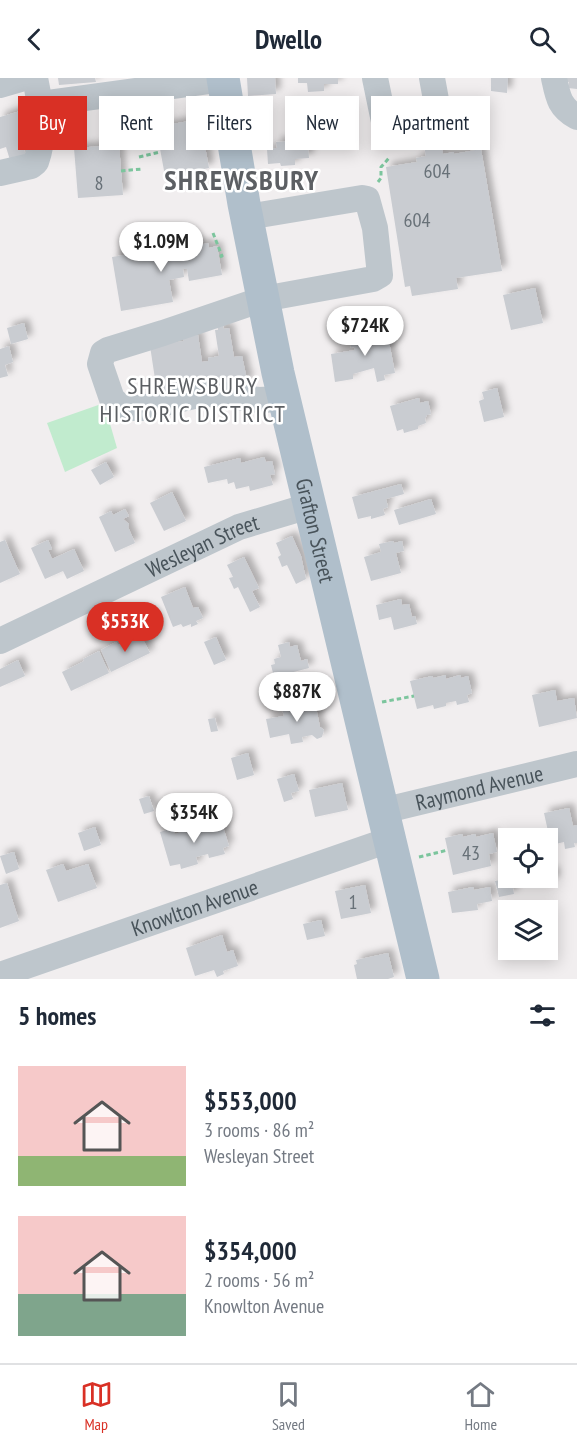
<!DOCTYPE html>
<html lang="en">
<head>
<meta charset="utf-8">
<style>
  :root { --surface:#fff; --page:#f2f2f3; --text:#1f2937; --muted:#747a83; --line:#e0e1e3; --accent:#d93025 }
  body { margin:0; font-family:"PT Sans Narrow",sans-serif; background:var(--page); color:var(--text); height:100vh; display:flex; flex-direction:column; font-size:22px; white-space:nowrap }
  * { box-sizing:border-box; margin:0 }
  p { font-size:20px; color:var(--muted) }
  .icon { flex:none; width:33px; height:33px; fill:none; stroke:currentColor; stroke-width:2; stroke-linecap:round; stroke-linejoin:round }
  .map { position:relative; height:901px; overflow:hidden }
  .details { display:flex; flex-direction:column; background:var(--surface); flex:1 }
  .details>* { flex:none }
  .guide { position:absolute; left:18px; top:18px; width:542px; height:54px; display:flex; gap:12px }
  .tools { position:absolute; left:498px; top:750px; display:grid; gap:12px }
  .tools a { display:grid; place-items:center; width:60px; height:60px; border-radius:0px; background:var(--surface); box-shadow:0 3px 15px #0003; font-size:30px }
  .price { position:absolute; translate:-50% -51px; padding:0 14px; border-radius:21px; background:#fff; color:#222; font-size:20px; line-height:39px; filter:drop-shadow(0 2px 3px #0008) }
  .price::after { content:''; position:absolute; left:50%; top:36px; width:18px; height:14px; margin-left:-9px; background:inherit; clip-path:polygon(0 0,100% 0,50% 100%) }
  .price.on { background:var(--accent); color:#fff }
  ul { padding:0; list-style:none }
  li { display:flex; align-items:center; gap:18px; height:150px; padding:0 18px }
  li span { display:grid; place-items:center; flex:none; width:168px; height:120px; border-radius:0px; color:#555 }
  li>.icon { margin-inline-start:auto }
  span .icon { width:72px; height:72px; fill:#fffc; stroke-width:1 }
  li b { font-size:26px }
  h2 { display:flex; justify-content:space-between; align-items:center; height:72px; padding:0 18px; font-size:26px }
  .tag { padding:0 21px; border-radius:0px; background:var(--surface); box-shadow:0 3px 15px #0003; font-size:21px; line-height:54px }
  .tag.on { background:var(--accent); color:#fff }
  header { display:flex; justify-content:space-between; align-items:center; height:78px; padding:0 18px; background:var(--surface); font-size:27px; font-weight:700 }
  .tab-bar { display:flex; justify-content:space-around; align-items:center; height:84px; border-top:2px solid var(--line); background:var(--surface); font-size:16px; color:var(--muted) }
  .tab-bar a { display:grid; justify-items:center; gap:3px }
  .tab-bar .on { color:var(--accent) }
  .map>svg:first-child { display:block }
</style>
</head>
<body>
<header><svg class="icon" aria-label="back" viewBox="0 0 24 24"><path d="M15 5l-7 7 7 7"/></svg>Dwello<svg class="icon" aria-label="search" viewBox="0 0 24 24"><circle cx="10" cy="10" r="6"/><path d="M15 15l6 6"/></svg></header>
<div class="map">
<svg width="577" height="901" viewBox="0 0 577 901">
  <defs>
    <filter id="shadow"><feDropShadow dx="5" dy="-5" stdDeviation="3" flood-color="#0004"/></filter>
  </defs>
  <rect width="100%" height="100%" fill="#f1eeef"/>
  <!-- green -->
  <path fill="#c1ebce" d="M104,325L117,370L65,394L47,345Z"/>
  <!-- building -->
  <path fill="#c9ccd1" filter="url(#shadow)" d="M58,0H95L96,4L59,7Z
    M247,0H275L276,16L248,18Z
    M298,0H338V6H324V13L308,14L307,5H298Z
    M491,0H508L507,15L491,13Z
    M564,0H577V11L568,10L569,4L563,3Z
    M24,32L32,61L22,64L26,78L10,82L6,69L0,71V39Z
    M200,41L209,90L165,98L156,49Z
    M439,55L443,76L454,74V76L481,71L502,193L456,200L458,211L412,218L410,208L405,209L386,89L417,84L416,80L426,78L422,59Z
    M292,63L293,67L308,66L309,80L295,81V87L281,88L280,85L268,86L267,71L277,70L276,64Z
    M119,67L123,117L78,120L74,70Z
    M199,164V167L208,165L209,170L217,168L222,197L189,203L187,191H183L184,199L169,202L173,224L121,233L112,179Z
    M535,210L543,245L511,252L503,217Z
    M24,245L28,261L11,266L7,250Z
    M223,248L224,251L229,250L234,279L242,278L246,297L249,300L243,308L240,305L212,307L211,302L157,314L150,268L184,263L183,260L198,257L202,284L208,283V280L219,278L215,252H218V249Z
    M387,253L395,295L384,297L385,302L377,304L374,290L353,296V301L335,304L331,276L355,272L354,269L351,270L349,260H352V256L363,254V257Z
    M9,268L13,284L5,287L8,298L0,300V271Z
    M497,310L504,339L484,344L479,323L484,321L482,314Z
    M419,320L420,325L428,323L431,336L427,337L425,341L426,345L418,348V351L404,355L403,351L397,353L390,328Z
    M264,379L266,384L272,383L275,396L270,397L273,407L250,413L249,408L236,411L234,404L228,406L227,401L208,405L204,389L240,380L241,385Z
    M106,384L114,399L100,407L91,392Z
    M401,406L404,416L386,421L388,429L383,431L385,437L371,441V438L358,441L352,419Z
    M172,414L186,443L164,453L150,425Z
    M431,421L436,436L399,447L394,432Z
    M125,431L129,438L123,441L129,446L128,449L135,465L115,474L99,439L111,433L113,437Z
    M292,458L301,478L306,501L296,506L287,487L282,489L278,479L281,477L276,465Z
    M5,462L20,496L0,505V464Z
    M48,462L52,471L48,472L52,481L74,471L84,493L67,501L63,493L45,501L31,470Z
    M393,463L394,465L402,463L404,473L396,475L401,495L371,503L364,479L381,474L379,466Z
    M244,479L259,510L252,513L260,529L250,534L238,509L234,511L229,500L233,499L227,487Z
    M185,509L193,530L198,529L203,540L196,543L198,546L191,549V546L183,549L181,546L173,549L161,519Z
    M401,521L402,527L409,526L412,539L415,538L417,546L394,552L391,539L379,542L376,527Z
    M140,556L150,575L111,594L101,572L116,564L118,567Z
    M216,559L226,582L214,587L204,564Z
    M289,564L290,569L297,567L301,583L307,581L309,590L274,599L271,587L275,586L274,581L281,579L278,567Z
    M99,573L109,595L71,613L62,594L84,583L83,581Z
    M18,582L25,598L0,609V591Z
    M446,597V601L460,597L461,600L468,598L472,615L467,617L469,624L457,627L456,623L446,625V628L434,631L433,627L417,631L410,603L432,598L433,600Z
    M555,612L557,623L574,620L577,640L539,649L532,617Z
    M315,624L320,649L324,652L322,659L317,661L312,657L302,659L303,664L291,666L289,656L270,660L266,641L284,638L282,631Z
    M215,640L218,653L211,654L208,641Z
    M248,675L254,697L237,702L231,680Z
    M294,696L299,713L291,715L293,721L284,724L277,701Z
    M342,705L348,732L315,739L309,712Z
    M149,718L154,733L144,736L139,721Z
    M569,730L573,748L577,747V765H574L575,769L565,771L564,764L551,767L544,735Z
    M221,742L229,768L223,770L225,776L209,780L208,776L196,779L198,786L181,791L180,786L170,788L160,754L173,750L175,756Z
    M95,749L101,767L84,773L78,755Z
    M493,755L497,774L489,776L491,788L453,797L445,760L462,756L463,759L475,756L476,759Z
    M14,774L19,791L6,796L0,778Z
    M63,786L66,793L88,786L97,810L58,824L46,792Z
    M554,793L555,803L543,805V800H548V794Z
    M511,800L514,816L499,819L495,803Z
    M7,805L19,843L0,850V807Z
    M365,807L371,835L341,841L335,813Z
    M473,809L474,812L490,809L492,823L477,826L478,832L452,835L448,814Z
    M321,842L325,858L307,862L303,846Z
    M222,857L227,874L233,872L238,888L223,893L224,896L217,899L214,892L195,898L186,870Z
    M388,875L394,899L388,901H357L354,887L357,886L356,882Z"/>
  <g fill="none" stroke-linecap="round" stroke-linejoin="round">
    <!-- path -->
    <path stroke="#7cc59d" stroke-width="3" stroke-dasharray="4.5 3" stroke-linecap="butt" d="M139,79L160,74
      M121,93L142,91
      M378,104L381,100V89L389,80
      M213,155L222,178L219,179
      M382,624L414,618
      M419,779L448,772"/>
    <!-- minor -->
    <g stroke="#bec6cc" stroke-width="26">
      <path d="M375,0L387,58L441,49L432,0"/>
      <path d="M554,0C558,19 559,29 577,39"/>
      <path d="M0,7L24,0"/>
      <path d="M41,26L223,1"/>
      <path d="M0,95L31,88L36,84C46,56 41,29 35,0"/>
      <path d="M247,139L362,120L367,121L375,150L380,197L373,201L263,221L163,255L108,272L103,275L100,286L112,321L122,330H143L198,317L215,316L258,322L284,321"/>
      <path id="s1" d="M0,563L239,449L309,428"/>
      <path id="s2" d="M382,733L577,686"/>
      <path id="s3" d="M0,897L389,762"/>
    </g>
    <!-- major -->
    <path stroke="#b0bfcb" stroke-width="33" id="s4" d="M223,0L244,126L278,295L423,901"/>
  </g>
  <g text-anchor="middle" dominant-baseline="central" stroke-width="5" stroke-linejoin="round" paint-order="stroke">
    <!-- number labels -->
    <g font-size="20" fill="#687178">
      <text x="437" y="93">604</text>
      <text x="99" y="105">8</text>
      <text x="417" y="142">604</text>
      <text x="471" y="775">43</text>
      <text x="353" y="824">1</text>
    </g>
    <!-- street labels -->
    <g font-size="22" fill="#48535a" stroke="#fff">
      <text stroke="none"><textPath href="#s4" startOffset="462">Grafton Street</textPath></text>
      <text stroke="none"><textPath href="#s1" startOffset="224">Wesleyan Street</textPath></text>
      <text stroke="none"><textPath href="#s2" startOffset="100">Raymond Avenue</textPath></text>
      <text stroke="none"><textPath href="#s3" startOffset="206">Knowlton Avenue</textPath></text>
    </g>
    <!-- neighbourhood labels -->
    <g font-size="24" letter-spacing="1.5" fill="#5c5f63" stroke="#fff">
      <text x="193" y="307">SHREWSBURY<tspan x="193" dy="28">HISTORIC DISTRICT</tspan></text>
    </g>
    <!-- district labels -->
    <g font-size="28" font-weight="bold" letter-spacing="1.5" fill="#5c5f63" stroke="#fff">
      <text x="242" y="101">SHREWSBURY</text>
    </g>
  </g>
</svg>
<div class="tools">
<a><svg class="icon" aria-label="locate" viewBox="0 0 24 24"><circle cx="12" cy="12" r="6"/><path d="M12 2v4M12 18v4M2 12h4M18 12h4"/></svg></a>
<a><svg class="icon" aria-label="layers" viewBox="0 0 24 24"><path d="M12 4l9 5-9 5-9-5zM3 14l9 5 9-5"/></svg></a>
</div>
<b class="price" style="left:161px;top:195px">$1.09M</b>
<b class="price" style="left:365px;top:279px">$724K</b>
<b class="price on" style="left:125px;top:575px">$553K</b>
<b class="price" style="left:297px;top:645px">$887K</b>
<b class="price" style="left:194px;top:766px">$354K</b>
<div class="guide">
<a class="tag on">Buy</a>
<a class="tag">Rent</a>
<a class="tag">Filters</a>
<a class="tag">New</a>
<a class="tag">Apartment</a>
</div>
</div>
<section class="details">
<h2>5 homes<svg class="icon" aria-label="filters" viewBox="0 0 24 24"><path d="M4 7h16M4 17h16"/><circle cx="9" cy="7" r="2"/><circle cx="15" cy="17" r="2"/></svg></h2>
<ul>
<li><span style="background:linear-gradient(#f6c9c9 75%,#8fb573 0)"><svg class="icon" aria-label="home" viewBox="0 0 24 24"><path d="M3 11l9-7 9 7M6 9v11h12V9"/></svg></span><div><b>$553,000</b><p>3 rooms · 86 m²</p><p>Wesleyan Street</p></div></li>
<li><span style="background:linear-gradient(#f6c9c9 65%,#7fa58c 0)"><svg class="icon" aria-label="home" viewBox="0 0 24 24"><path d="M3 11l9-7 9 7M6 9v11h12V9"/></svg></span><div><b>$354,000</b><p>2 rooms · 56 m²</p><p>Knowlton Avenue</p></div></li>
</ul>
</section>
<nav class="tab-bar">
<a class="on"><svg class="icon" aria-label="map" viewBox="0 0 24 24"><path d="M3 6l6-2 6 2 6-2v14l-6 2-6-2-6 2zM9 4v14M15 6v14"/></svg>Map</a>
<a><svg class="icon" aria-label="saved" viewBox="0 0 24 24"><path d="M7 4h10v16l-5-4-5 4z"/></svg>Saved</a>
<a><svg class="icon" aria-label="home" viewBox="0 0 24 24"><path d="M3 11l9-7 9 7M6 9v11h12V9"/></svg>Home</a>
</nav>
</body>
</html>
